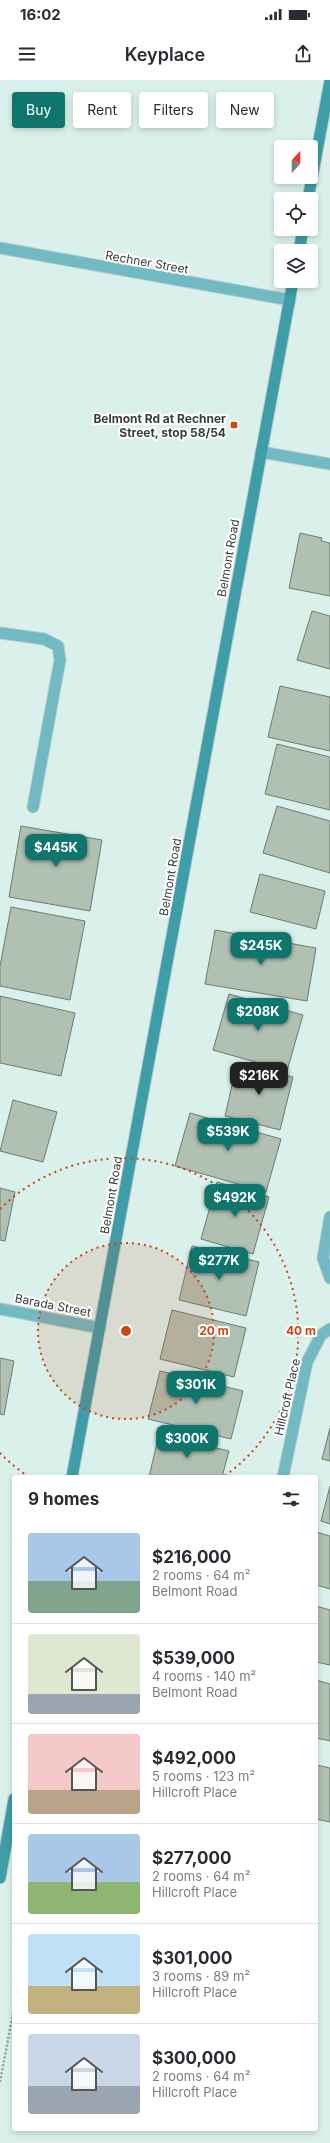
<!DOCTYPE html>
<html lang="en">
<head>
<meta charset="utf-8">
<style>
  :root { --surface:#fff; --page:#f7f7f7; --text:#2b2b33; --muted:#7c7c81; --line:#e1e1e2; --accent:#0f766e }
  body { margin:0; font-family:Inter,sans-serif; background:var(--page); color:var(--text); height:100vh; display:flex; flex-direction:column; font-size:15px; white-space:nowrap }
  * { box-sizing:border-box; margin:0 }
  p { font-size:13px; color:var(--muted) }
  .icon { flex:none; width:22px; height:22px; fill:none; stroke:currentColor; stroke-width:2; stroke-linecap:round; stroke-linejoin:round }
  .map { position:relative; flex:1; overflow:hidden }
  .drawer { position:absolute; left:12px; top:1395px; width:306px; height:656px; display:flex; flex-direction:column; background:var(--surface); border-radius:4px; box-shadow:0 2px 6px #0003 }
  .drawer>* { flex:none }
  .guide { position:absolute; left:12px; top:12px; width:306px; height:36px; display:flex; gap:8px }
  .needle { width:26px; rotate:21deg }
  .controls { position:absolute; left:274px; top:60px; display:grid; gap:8px }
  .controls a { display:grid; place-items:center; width:44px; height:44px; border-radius:4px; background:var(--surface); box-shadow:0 2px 6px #0003; font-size:20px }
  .price { position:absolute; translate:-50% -34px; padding:0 9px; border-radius:8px; background:var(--accent); color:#fff; font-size:13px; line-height:26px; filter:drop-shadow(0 1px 2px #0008) }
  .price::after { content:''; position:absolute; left:50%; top:24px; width:12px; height:9px; margin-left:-6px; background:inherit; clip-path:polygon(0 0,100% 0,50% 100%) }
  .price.selected { background:#222; color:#fff }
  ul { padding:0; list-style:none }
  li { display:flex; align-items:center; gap:12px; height:100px; padding:0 16px }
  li+li { border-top:1px solid var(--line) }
  li span { display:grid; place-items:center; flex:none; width:112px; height:80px; border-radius:4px; color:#555 }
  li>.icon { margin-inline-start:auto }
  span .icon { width:48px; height:48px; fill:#fffc; stroke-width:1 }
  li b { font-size:17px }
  h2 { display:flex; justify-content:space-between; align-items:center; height:48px; padding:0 16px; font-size:17px }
  .tag { padding:0 14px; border-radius:4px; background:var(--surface); box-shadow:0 2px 6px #0003; font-size:14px; line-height:36px }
  .tag.selected { background:var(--accent); color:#fff }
  .status { display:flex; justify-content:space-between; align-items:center; height:28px; padding:0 20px; background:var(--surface); direction:ltr }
  .status svg { height:11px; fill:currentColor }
  header { display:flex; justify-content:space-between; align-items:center; height:52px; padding:0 16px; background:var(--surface); font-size:18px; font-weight:600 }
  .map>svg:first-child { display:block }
</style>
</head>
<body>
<div class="status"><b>16:02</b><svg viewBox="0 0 49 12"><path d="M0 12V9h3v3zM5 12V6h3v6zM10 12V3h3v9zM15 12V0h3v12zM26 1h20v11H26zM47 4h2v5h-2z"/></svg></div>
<header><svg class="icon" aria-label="menu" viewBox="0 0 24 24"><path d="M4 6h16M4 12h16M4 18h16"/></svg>Keyplace<svg class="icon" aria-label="share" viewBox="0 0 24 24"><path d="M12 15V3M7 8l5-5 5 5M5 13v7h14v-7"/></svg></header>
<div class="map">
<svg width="330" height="2063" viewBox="0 0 330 2063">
  <rect width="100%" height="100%" fill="#daf1eb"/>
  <!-- building -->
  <path fill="#b0c0b2" stroke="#6d7c70" d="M300,453L322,458L321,461L330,463V516L289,508Z
    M312,531L330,536V589L297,580Z
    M280,606L330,617V671L268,657Z
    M277,664L330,677V730L265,714Z
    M277,726L330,741V793L263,773Z
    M21,746L102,760L90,831L9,817Z
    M260,794L325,811L316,849L250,832Z
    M11,827L85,841L70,920L0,906V886Z
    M215,850L316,868L307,921L205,904Z
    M229,914L303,935L287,991L213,970Z
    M0,916L75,933L61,996L0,983Z
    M237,983L293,997L280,1050L225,1036Z
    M13,1020L57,1032L43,1082L0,1071Z
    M190,1033L281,1059L266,1112L175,1086Z
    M217,1102L269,1117L253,1174L201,1159Z
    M0,1108L15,1112L5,1161L0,1160Z
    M192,1166L259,1182L246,1236L179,1220Z
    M172,1230L246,1248L234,1297L160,1279Z
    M0,1278L14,1281L4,1335L0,1334Z
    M160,1291L243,1311L231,1359L148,1339Z
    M330,1348V1381L322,1379Z
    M159,1354L229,1371L222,1397H149Z
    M330,1406V1444L321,1441Z
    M316,1452L330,1456V1509L316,1505Z
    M316,1526L330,1530V1585L316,1582Z
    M316,1600L330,1604V1661L316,1658Z
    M316,1685L330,1688V1742L316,1739Z"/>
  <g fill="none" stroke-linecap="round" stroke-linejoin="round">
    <defs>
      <path id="minor" d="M0,168L290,220
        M261,372L330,384
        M0,553L44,559L58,566L60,580L33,727
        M330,1137L323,1178L330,1198
        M0,1229L100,1248
        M283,1397L307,1282L321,1255L330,1249"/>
      <path id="secondary" d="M308,119L330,1
        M299,171L303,149
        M72,1397L293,201
        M0,1798L14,1719"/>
    </defs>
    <!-- minor casing -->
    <use href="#minor" stroke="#b9cdc8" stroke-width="13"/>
    <!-- secondary casing -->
    <use href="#secondary" stroke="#b9cdc8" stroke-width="13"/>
    <!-- path -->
    <path stroke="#8d9d99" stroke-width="2.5" stroke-dasharray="2 2" stroke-linecap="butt" d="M0,2002L14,1928"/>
    <!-- minor -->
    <use href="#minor" stroke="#71bac3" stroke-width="11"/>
    <!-- secondary -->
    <use href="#secondary" stroke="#3e9da8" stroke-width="11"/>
  </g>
  <!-- distance rings -->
  <circle cx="126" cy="1251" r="88" fill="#cc4513" fill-opacity=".12"/>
  <g fill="none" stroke="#cc4513" stroke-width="2" stroke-dasharray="2 4">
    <circle cx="126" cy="1251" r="88"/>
    <path d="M29 1397A175 175 0 0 1 0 1373M0 1129A175 175 0 1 1 223 1397"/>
  </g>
  <!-- markers -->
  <rect fill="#cc4513" stroke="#fff" stroke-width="1.5" x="230" y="341" width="8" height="8" rx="2"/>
  <g text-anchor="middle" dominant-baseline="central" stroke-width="4" stroke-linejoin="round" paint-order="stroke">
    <!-- street labels -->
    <g font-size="12" fill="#353e3c" stroke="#fff">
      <text transform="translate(147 182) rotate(10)">Rechner Street</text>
      <text transform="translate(228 478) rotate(-80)">Belmont Road</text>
      <text transform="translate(170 797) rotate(-80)">Belmont Road</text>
      <text transform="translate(111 1115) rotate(-80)">Belmont Road</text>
      <text transform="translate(53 1225) rotate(11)">Barada Street</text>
      <text transform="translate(287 1317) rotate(-77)">Hillcroft Place</text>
    </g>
    <!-- poi labels -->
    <g font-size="12" font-weight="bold" fill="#353e3c" stroke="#fff" text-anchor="end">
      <text x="226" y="338">Belmont Rd at Rechner<tspan x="226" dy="14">Street, stop 58/54</tspan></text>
    </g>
  </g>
  <circle cx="126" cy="1251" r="6" fill="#cc4513" stroke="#fff" stroke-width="2"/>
  <g font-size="12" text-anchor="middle" font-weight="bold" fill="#cc4513" stroke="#fff" stroke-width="4" stroke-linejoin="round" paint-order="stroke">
    <text x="214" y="1255">20 m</text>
    <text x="301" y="1255">40 m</text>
  </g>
</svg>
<div class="controls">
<a><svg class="needle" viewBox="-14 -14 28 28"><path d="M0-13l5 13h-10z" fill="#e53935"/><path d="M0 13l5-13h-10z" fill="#7c7c81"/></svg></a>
<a><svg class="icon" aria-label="locate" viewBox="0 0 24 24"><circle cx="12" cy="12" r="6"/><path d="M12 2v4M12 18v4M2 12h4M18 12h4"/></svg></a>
<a><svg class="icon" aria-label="layers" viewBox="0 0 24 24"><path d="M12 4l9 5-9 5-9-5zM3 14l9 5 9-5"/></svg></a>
</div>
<b class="price" style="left:56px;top:788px">$445K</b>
<b class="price" style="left:261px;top:886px">$245K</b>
<b class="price" style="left:258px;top:952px">$208K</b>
<b class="price selected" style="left:259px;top:1016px">$216K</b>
<b class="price" style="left:228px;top:1072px">$539K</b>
<b class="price" style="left:235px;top:1138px">$492K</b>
<b class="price" style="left:219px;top:1201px">$277K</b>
<b class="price" style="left:196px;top:1325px">$301K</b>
<b class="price" style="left:187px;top:1379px">$300K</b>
<div class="guide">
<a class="tag selected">Buy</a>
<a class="tag">Rent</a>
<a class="tag">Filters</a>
<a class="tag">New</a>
</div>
<section class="drawer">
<h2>9 homes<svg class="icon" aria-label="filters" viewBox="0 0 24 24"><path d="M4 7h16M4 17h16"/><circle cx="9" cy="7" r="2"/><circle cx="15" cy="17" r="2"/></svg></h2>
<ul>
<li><span style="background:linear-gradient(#a9c7e8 60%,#7fa58c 0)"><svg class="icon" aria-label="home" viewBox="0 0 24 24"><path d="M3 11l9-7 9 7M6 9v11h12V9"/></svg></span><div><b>$216,000</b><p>2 rooms · 64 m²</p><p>Belmont Road</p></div></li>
<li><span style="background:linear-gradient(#dfe7d0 75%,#9aa5b1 0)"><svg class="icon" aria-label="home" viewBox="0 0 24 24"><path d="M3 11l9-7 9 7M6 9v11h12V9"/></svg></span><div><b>$539,000</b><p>4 rooms · 140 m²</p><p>Belmont Road</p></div></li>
<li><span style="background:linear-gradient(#f6c9c9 70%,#b9a48a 0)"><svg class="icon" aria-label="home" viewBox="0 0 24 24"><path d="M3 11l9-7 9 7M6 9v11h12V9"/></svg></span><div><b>$492,000</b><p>5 rooms · 123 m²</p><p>Hillcroft Place</p></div></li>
<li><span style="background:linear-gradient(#a9c7e8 60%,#8fb573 0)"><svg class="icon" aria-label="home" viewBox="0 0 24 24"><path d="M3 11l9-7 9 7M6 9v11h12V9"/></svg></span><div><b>$277,000</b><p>2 rooms · 64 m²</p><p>Hillcroft Place</p></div></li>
<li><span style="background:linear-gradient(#bfe0f5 65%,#c2b280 0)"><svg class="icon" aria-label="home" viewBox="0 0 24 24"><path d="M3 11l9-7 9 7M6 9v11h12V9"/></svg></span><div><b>$301,000</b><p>3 rooms · 89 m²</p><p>Hillcroft Place</p></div></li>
<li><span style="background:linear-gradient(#c9d6e8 65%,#9aa5b1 0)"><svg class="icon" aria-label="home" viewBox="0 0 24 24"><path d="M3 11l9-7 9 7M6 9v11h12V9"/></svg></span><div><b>$300,000</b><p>2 rooms · 64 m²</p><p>Hillcroft Place</p></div></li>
</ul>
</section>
</div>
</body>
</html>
